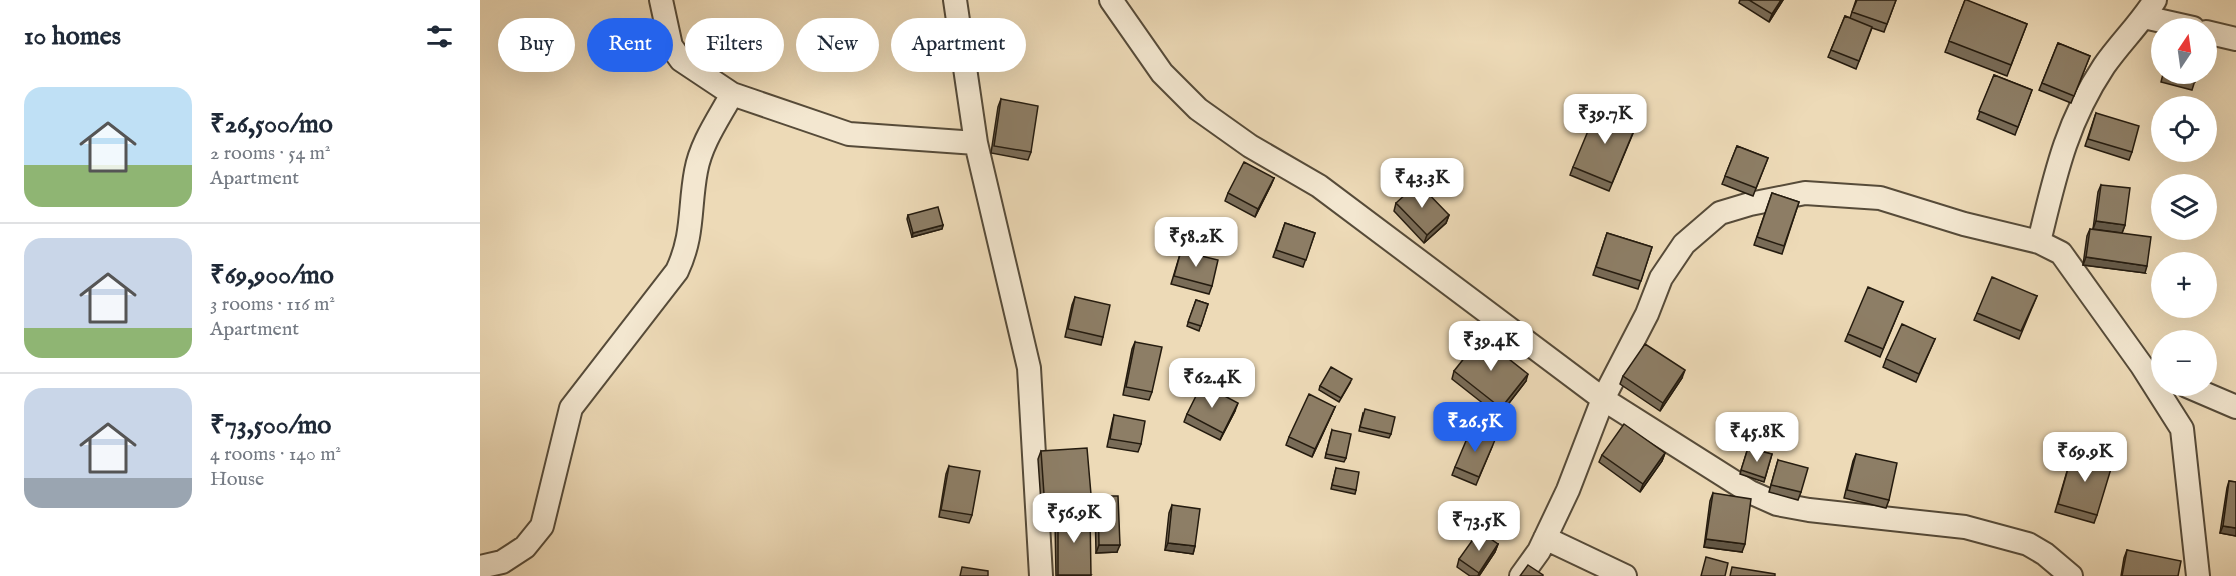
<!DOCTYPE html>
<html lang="en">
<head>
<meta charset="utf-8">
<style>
  :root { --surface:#fff; --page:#f6f6f7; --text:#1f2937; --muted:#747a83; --line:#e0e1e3; --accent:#2563eb }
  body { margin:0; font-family:"IM FELL English",serif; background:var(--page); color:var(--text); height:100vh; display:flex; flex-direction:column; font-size:22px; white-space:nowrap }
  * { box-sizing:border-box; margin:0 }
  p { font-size:20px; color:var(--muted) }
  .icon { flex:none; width:33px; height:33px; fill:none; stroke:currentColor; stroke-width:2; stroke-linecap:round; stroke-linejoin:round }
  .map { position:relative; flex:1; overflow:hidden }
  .sheet { display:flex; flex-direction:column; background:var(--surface); width:480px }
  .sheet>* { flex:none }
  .guide { position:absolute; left:18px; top:18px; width:570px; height:54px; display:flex; gap:12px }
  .needle { width:39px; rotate:13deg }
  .buttons { position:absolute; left:1671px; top:18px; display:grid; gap:12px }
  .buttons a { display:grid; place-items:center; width:66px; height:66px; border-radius:50%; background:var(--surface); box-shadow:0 6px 24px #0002; font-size:30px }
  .price { position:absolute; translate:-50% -51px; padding:0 14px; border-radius:12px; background:#fff; color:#222; font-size:20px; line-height:39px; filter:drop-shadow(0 2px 3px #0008) }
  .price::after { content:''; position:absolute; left:50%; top:36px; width:18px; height:14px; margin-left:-9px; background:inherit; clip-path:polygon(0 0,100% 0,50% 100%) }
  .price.current { background:var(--accent); color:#fff }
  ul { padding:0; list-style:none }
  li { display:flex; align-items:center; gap:18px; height:150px; padding:0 24px }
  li+li { border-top:2px solid var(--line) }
  li span { display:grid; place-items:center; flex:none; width:168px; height:120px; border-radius:18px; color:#555 }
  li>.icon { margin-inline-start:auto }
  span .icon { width:72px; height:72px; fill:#fffc; stroke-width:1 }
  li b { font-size:26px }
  h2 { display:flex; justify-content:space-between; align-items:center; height:72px; padding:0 24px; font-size:26px }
  .chip { padding:0 21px; border-radius:27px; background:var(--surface); box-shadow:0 6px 24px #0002; font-size:21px; line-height:54px }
  .chip.current { background:var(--accent); color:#fff }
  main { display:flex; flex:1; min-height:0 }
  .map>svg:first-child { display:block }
</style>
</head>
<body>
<main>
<section class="sheet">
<h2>10 homes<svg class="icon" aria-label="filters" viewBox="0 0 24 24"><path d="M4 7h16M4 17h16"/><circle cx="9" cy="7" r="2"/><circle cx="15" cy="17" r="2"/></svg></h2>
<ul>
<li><span style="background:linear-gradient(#bfe0f5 65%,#8fb573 0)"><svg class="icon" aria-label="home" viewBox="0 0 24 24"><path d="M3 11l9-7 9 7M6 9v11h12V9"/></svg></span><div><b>₹26,500/mo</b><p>2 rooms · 54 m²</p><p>Apartment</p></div></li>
<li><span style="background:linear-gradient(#c9d6e8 75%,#8fb573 0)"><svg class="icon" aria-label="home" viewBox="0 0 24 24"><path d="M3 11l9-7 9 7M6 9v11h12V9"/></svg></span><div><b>₹69,900/mo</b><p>3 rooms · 116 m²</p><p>Apartment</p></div></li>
<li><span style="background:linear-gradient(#c9d6e8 75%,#9aa5b1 0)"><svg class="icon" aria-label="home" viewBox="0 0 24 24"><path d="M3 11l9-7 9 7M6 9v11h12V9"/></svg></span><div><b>₹73,500/mo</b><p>4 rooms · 140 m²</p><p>House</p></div></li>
</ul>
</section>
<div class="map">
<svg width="1756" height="576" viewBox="0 0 1756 576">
  <rect width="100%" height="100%" fill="#eddab7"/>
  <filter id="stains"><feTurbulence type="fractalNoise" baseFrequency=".00333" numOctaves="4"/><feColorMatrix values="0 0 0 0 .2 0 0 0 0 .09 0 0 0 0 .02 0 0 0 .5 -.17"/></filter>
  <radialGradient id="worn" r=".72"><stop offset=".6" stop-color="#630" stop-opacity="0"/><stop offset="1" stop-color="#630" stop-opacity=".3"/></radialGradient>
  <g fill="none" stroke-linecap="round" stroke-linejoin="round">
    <defs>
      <path id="minor" d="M181,0L191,46L201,60L252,94L369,134L496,143L549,368L561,576
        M475,0L496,143
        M631,0L682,73L718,109L770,146L839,186L1123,399L1270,492L1297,504L1329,510L1485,527L1548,544L1565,554L1591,576
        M1664,17L1713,28
        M1726,32L1756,39
        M1559,242C1575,176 1586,123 1624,66C1640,43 1660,24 1675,0
        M1707,386L1756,407
        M1065,538L1145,576
        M0,567L22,562L45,547L62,526L91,408L197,271C214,235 209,208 216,171C221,143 239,118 252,94
        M1041,576L1059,551L1088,490L1123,399L1167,314L1181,278L1204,244L1240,213L1270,204L1325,193L1400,198L1484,224L1559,242L1581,253L1662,366L1702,429L1718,576"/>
    </defs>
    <!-- minor casing -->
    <use href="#minor" stroke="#564b39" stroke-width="26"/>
    <!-- minor -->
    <use href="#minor" stroke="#f3e7d0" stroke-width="22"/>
  </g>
  <!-- wall -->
  <path fill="#796c58" stroke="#241b0f" stroke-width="1.5" d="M1260,0H1303L1289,22L1259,3Z
    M1376,0H1416L1404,32L1392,28L1376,69L1348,57L1365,16L1370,18Z
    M1485,0L1547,24L1527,76L1465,52Z
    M1578,43L1610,56L1591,103L1559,90Z
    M1683,74H1717L1712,90L1681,82Z
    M1514,75L1552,90L1535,135L1497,119Z
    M521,99L551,152L548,160L511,153L518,107Z
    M1616,113L1652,152L1649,160L1605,146Z
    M1154,131L1129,191L1090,175L1093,167Z
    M1257,146L1288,158L1273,196L1242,184Z
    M794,178L791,185L775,217L745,201L748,193Z
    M1621,185L1645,225L1642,233L1613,229L1618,192Z
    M1292,193L1319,202L1302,254L1274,245Z
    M916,203L969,215L966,223L944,243L914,211Z
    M428,215L463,225L462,229L432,237L427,219Z
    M805,223L835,233L823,267L793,257Z
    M1610,229L1665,273L1603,265L1607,236Z
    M1127,233L1172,247L1158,289L1113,275Z
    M701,251L732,286L729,294L691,284Z
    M1557,296L1539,339L1494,320L1497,313Z
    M595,297L623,337L621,345L585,337L592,305Z
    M716,300L728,304L719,331L707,326Z
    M1423,302L1400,357L1365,341L1368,334Z
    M1455,339L1436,382L1403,367L1406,359Z
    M655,342L672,392L669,400L643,395L652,349Z
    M974,371L1046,381L1019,416L972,379Z
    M1143,376L1202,378L1180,411L1140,384Z
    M870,383L859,402L839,390L840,386Z
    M855,407L832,457L806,445L809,437Z
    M755,411L740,440L704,422L707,414Z
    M883,413L911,434L909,438L879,431Z
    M634,415L661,444L658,452L627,447L632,423Z
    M852,430L866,458L864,462L845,458Z
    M1012,447L996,485L972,475L975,467Z
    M1268,448L1292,454L1284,482L1260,474Z
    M561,451L609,513L610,576H576L575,521L577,516L562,517L558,459Z
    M1593,451L1617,515L1614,523L1575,512Z
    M1185,453L1182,461L1160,492L1119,462L1122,455Z
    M1376,454L1409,500L1406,508L1364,498L1373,461Z
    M1298,460L1321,492L1318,500L1289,492Z
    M469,466L492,515L489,523L459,517L466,474Z
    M856,468L876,490L875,494L851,489Z
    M1749,481L1756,482V536L1740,533L1747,488Z
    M1233,493L1262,552L1224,547L1230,501Z
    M618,496L637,552L616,553L615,504Z
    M692,505L715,546L713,554L685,550L689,513Z
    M1018,544L1015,552L999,576H990L977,567L979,559Z
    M1647,550L1698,576H1641L1644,558Z"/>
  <!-- shaded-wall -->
  <path fill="#635847" stroke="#241b0f" stroke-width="1.5" d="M1301,0H1303L1289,22L1292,14Z
    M794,178L791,185L775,217L778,209Z
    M969,215L966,223L944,243L947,235Z
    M1616,221L1645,225L1642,233L1613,229Z
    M463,225L462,229L432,237L433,233Z
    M1606,257L1667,266L1665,273L1603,265Z
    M1205,370L1202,378L1180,411L1183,403Z
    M1048,374L1046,381L1019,416L1021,408Z
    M758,403L755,411L740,440L743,433Z
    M855,407L852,414L832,457L835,449Z
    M1185,453L1182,461L1160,492L1163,484Z
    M612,506L609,514L578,513L577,516L562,517L565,509Z
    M1743,526L1756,528V536L1740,533Z
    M1226,539L1265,544L1262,552L1224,547Z
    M688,543L715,546L713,554L685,550Z
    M1018,544L1015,552L999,576H998L999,573Z
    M619,545H640L637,552L616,553Z
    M578,575H611L610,576H578Z"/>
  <!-- building -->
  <path fill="#8d7e66" stroke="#241b0f" stroke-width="1.5" d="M1269,0H1301L1292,14Z
    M1377,0H1416L1407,24L1372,12Z
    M1485,0H1487L1547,24L1531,65L1469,41Z
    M1365,16L1392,27L1379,61L1351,50Z
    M1578,43L1610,56L1594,96L1562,83Z
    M1684,74H1717L1715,82Z
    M1514,75L1552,90L1538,127L1499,111Z
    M521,99L558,106L551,152L514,146Z
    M1118,107L1157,123L1132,183L1093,167Z
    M1616,113L1659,126L1652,152L1608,139Z
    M1257,146L1288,158L1276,188L1245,176Z
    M764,162L794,178L778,209L748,193Z
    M938,183L969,215L947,235L916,203Z
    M1621,185L1650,188L1645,225L1616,221Z
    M1292,193L1319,202L1304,246L1277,237Z
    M458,207L463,225L433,233L428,215Z
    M805,223L835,233L826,260L796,250Z
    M1610,229L1671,237L1667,266L1606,257Z
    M1127,233L1172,247L1161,281L1116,267Z
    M701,251L738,260L732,286L694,276Z
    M1512,277L1557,296L1541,331L1497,313Z
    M1388,287L1423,302L1403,349L1368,334Z
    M595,297L630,305L623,337L588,329Z
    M716,300L728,304L721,326L708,322Z
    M1422,324L1455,339L1439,374L1406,359Z
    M1001,337L1048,374L1021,408L974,371Z
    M655,342L682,347L672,392L646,387Z
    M1165,344L1205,370L1183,403L1143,376Z
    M851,367L872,379L861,398L840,386Z
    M722,384L758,403L743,433L707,414Z
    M829,394L855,407L835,449L809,437Z
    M885,409L915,417L911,434L880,427Z
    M634,415L665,421L661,444L630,439Z
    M1144,424L1185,453L1163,484L1122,455Z
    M991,429L1015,440L999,477L975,467Z
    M852,430L871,434L866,458L846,454Z
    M607,448L612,506L565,509L561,451Z
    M1268,448L1292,454L1285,478L1261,470Z
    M1593,451L1633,462L1617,515L1578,504Z
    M1376,454L1417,463L1409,500L1367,490Z
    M1298,460L1328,468L1321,492L1291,485Z
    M469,466L500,471L492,515L461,510Z
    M856,468L879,472L876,490L852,485Z
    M1749,481L1756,482V528L1743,526Z
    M1233,493L1271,499L1265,544L1226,539Z
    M618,496H638L640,545H619Z
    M692,505L720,509L715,546L688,543Z
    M578,513H610L611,575H578Z
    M999,531L1018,544L999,573L979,559Z
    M1647,550L1701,561L1698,576H1642Z
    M1226,557L1248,563L1245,576H1221Z
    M1048,565L1063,575V576H1040Z
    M482,567L508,571V576H480Z
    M1252,567L1295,574V576H1250Z"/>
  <rect width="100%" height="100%" filter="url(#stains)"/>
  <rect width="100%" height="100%" fill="url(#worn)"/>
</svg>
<div class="buttons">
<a><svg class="needle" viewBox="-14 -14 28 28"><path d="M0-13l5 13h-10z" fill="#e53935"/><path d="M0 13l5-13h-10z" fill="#747a83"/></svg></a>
<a><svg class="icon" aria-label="locate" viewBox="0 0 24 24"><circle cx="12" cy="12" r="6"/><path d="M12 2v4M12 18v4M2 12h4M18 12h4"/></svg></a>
<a><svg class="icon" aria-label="layers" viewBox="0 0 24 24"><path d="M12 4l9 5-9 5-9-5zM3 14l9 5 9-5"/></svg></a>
<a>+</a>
<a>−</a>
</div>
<b class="price" style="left:1125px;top:145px">₹39.7K</b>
<b class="price" style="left:942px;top:209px">₹43.3K</b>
<b class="price" style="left:716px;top:268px">₹58.2K</b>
<b class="price" style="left:1011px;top:372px">₹39.4K</b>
<b class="price" style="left:732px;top:409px">₹62.4K</b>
<b class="price current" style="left:995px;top:453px">₹26.5K</b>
<b class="price" style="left:1277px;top:463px">₹45.8K</b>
<b class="price" style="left:1605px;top:483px">₹69.9K</b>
<b class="price" style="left:594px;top:544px">₹56.9K</b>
<b class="price" style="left:999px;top:552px">₹73.5K</b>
<div class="guide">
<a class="chip">Buy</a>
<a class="chip current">Rent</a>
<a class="chip">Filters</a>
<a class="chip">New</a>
<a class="chip">Apartment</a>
</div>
</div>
</main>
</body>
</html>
